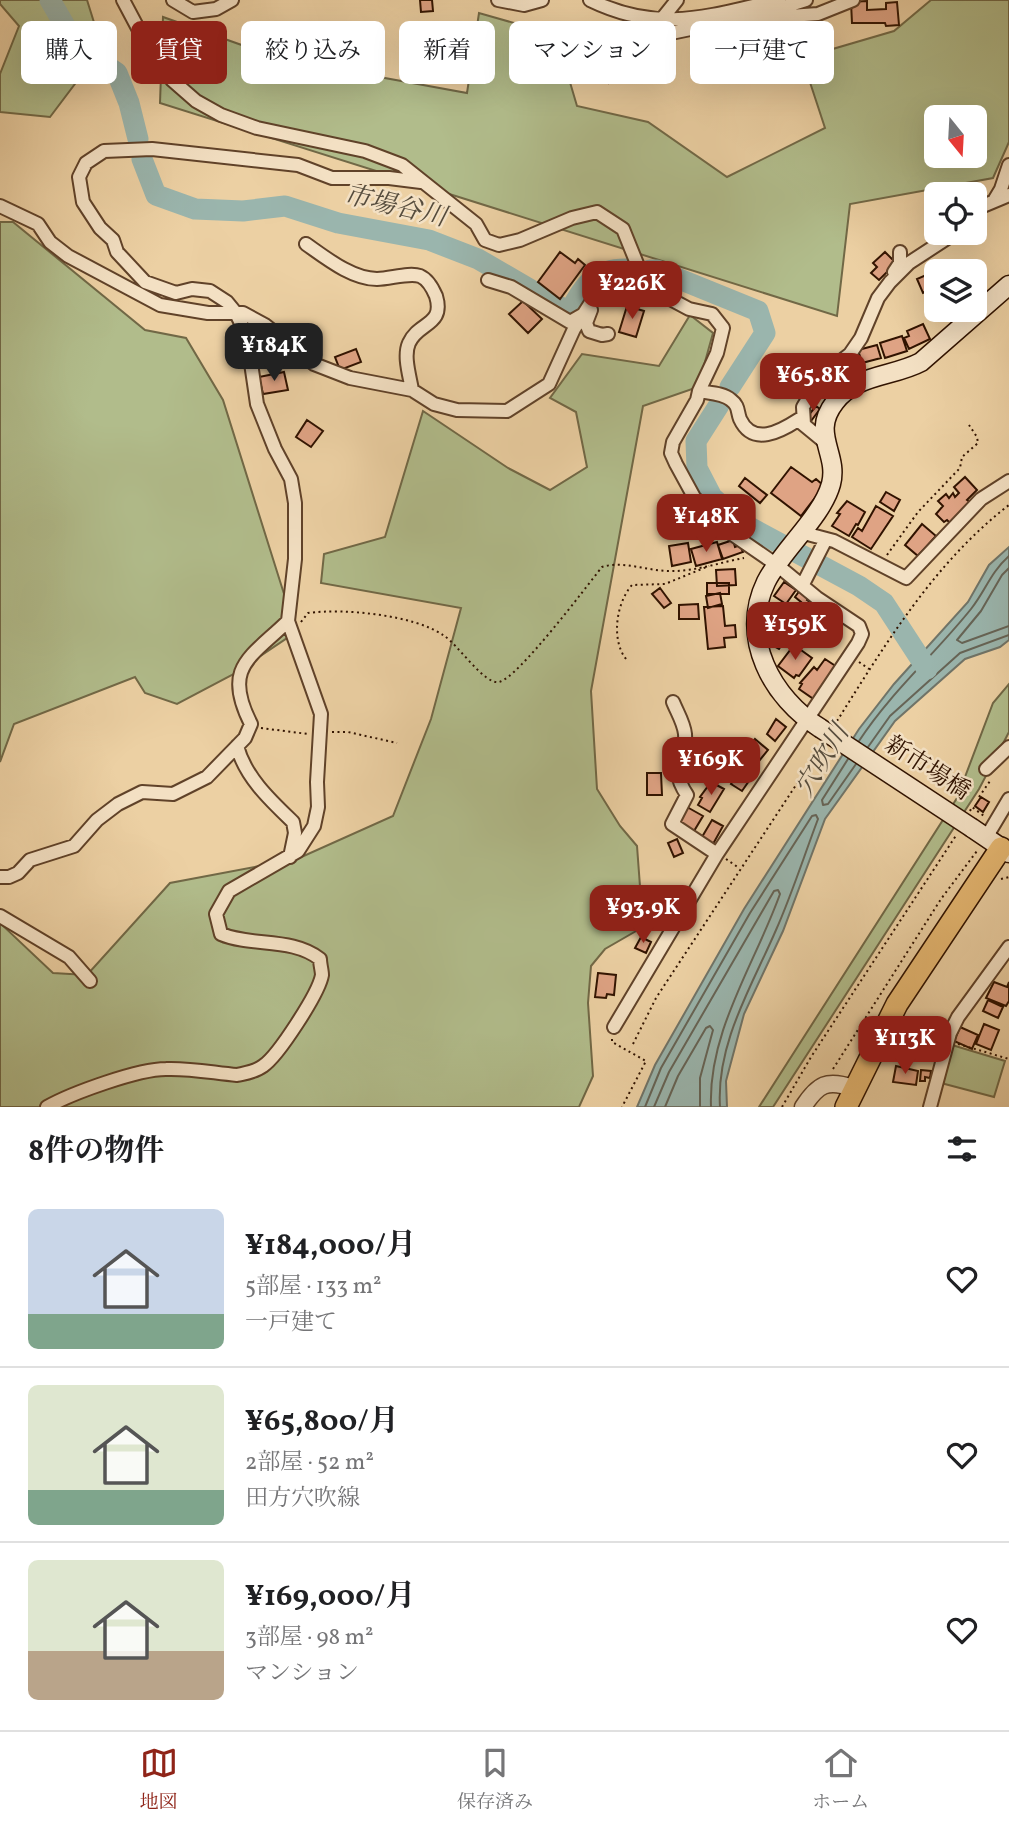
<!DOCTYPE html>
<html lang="ja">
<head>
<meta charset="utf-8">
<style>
  :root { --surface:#fff; --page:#f2f2f2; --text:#202124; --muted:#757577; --line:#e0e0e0; --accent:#8f2418 }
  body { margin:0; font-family:Vollkorn,"Noto Serif JP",serif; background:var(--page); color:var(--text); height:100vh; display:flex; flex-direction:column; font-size:26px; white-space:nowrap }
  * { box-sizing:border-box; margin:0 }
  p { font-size:23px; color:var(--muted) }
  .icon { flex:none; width:38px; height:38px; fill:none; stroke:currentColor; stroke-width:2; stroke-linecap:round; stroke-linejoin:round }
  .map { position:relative; height:1107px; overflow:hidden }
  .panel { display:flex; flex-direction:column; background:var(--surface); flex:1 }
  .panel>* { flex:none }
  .top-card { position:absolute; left:21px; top:21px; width:968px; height:63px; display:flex; gap:14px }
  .needle { width:46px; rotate:162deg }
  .tools { position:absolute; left:924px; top:105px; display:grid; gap:14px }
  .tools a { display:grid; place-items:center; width:63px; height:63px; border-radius:10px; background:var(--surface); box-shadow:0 7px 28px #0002; font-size:35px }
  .price { position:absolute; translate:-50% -60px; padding:0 16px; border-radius:14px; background:var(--accent); color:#fff; font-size:23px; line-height:46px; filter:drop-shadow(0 2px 4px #0008) }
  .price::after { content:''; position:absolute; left:50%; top:42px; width:21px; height:16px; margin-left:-10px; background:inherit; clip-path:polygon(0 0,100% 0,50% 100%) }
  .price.current { background:#222; color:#fff }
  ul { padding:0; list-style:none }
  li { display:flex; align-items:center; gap:21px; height:175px; padding:0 28px }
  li+li { border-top:2px solid var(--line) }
  li span { display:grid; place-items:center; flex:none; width:196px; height:140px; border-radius:10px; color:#555 }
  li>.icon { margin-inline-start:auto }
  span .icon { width:84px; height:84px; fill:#fffc; stroke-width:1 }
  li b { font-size:30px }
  h2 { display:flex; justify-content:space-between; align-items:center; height:84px; padding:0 28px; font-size:30px }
  .chip { padding:0 24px; border-radius:10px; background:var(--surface); box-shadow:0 7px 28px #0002; font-size:24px; line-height:63px }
  .chip.current { background:var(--accent); color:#fff }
  .tabs { display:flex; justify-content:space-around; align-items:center; height:98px; border-top:2px solid var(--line); background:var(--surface); font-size:19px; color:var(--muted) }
  .tabs a { display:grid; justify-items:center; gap:4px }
  .tabs .current { color:var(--accent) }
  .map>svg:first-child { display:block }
</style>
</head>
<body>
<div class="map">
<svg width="1009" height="1107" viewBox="0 0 1009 1107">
  <rect width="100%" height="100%" fill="#ecd0a3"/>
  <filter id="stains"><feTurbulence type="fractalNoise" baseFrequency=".00286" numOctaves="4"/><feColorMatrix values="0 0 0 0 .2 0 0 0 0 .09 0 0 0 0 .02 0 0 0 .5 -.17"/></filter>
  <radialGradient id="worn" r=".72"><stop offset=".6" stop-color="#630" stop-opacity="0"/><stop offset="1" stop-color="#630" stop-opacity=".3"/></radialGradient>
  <!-- green -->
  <path fill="#b1bc8b" stroke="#716846" stroke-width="2" fill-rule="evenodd" d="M0,0H87L102,48L50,117L0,112V74L19,26L0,4Z
    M931,0H1009V142L993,178L850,204L837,316L160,103L163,17L281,59L467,93L479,13L556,35L577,106L648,122L727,177L825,128L802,58L894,31ZM936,117H975V156H936Z
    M0,222H13L145,330L186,338L223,400L296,632L232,675L177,704L145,693L135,677L14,724L0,762Z
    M690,315L713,333L698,387L643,406L591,691L597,789L620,826L637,846L643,927L605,949L591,966L588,1003L593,1076L579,1107H0V923L53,973L87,975L170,883L297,859L393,816L431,719L461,608L321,583L324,554L385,537L423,411L508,468L550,490L587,467L576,412L550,398L582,354L659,366Z
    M1009,684V732L979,789L773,1107H759L957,798L993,703Z
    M952,1045L1005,1061L994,1097L941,1083Z"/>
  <!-- water -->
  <path fill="#9ab5ad" stroke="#707468" stroke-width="2" d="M1009,547V640L1000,647L965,659L895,721L825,819L783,931L744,1014L726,1081L727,1107H637L655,1065L744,909L859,729L894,684L968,602L989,565Z"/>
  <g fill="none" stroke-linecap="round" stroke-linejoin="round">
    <!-- shore -->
    <path stroke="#666456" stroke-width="2" d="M1009,568L1002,575L981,611L957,640L962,643L1009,626
      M859,741C891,692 935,654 971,609C986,590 990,573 1009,556
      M868,747L890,716L960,653L1009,635
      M848,759L822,800L823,805L828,804L856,764
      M645,1107L661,1068L750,913L812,816L816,815L818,819C804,856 792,894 776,930C752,986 716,1043 720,1107
      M654,1107L669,1072L774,891L778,890L780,894C755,964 708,1031 711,1107
      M665,1107L678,1076L706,1028L710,1026L713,1030L700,1078V1107"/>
    <!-- river -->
    <path stroke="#9ab5ad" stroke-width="21" d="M50,0L76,45L117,73L129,103L138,139
      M142,159L156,195L195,209L243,211L285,206L338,223L429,240L478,259L569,312C585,285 594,268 628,269
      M650,270H657L758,311L765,333L730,387
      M719,405L696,441L697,468L712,497L740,522L859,586L884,603L927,669"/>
  </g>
  <!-- building -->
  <path fill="#dfa384" stroke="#311300" stroke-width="2" d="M420,0H432L433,11L421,12Z
    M867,1V10L886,9V3L897,2L899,25L886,26L885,23H852L851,2Z
    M619,34L625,58L616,60L617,64L603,67L602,62L586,66L581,43Z
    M667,37L670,53L653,57L650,41Z
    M742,44L744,51L747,50L750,62L722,71L716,52Z
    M633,63L636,78L609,83L606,68Z
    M560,252L575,263L578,259L585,265L560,299L538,282Z
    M885,252L896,263L879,280L871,273L877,267L873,263Z
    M942,268L943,271H936V287L923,293L917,279Z
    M523,301L542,319L528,333L509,314Z
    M627,306L644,311L636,337L619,332Z
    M923,324L930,339L909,349L904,338L909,336L907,331Z
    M902,336L907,351L885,358L880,343Z
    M280,339L282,356L267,358L266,351H262L261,343Z
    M877,345L881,358L862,363L858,350Z
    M356,349L361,362L340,370L335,357Z
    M852,362L861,373L836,394L827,383Z
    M284,372L288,390L263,394L259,377Z
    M783,374L785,379L797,374L801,382L790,386L793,391L783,396L781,391L778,393L774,384L778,382L776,378Z
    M816,406L820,409L811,421L807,417Z
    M307,420L323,431L311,447L296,437Z
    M791,467L812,482L816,479L824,486L801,516L771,493Z
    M965,477L977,490L967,500L971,503L950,523L947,520L944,522L936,514L943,506L938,501L946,494L949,498L953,493L955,497L959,493L954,487Z
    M745,478L767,495L760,503L739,486Z
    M886,492L900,500L894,511L880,502Z
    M847,501L865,512L858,525L856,524L849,536L832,526L840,514L837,513Z
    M876,506L893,516L871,549L852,537L858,528L862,531Z
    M922,524L936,536L918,556L905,545Z
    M733,540L735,547L740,545L743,552L723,559L718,545Z
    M717,542L722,559L696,566L691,549Z
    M688,543L691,562L672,566L669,546Z
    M735,569L736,585L717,586L716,570Z
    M784,582L796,590L786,604L774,596Z
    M707,583H729V594H707Z
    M660,588L671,603L664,608L652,594Z
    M800,590L809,596L807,600L818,608L808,621L794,612L801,602L795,597Z
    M720,593L722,604L708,608L706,596Z
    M698,604L699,619H679V605Z
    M723,606L725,626L735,625L736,637L724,638L725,647L708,649L704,607Z
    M819,607L834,617L823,633L808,623Z
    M779,614L794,624L797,620L804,625L796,638L789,633L779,649L768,643L771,639L765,635Z
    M794,645L812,658L799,676L796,675L794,678L778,666Z
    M825,659L837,667L815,700L799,689L802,684L800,683L814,667L817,670Z
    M776,719L786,727L775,741L767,734Z
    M755,739L768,750L750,772L737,760Z
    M740,771L751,778L742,791L731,784Z
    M647,773H661L662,795H647Z
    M711,782L724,789L710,812L698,805L702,798L700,797Z
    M981,797L989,802L983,812L975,806Z
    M687,807L703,816L694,831L678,821Z
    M712,820L723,826L713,844L702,837Z
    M677,839L683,853L674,857L668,843Z
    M641,937L651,942L646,953L635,948Z
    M598,973L616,975L614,995L607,994L606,998L595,997Z
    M994,982L1007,987L1009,982V1001L1006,1006L986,998Z
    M988,1000L1003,1007L998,1018L983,1011Z
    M984,1024L999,1030L991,1050L976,1044Z
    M960,1027L978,1035L972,1049L954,1041Z
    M896,1066L918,1071L916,1085L893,1082Z
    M921,1070L931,1071L930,1078L925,1077V1081H920Z"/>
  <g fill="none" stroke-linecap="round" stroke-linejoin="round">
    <defs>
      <path id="minor" d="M123,0L149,49L172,80L196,101L221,115L257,128L365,151L402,165L476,224L485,240L499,245L520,240L572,218L597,212L623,229L646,286
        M173,0L193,12L216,9L232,0
        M498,0L524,5L542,0
        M590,0C660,34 708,16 779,0
        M643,17L654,28L671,33L758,15L806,0
        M762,18L818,14L853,0
        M661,20L677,0
        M995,199L1001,189L1009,165
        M0,206L38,224L50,242L68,256L160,305L208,313H243L265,325L314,364L350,378L412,390L434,404L457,410L507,411L549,384L574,329L604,282L646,286L689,309L712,314L723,328L717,353L699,391L697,400L673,442L671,453L676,464L694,497L719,525L777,565L817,598L859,626L862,634L858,643L717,854L614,1027
        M975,213L978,208L1009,195
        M306,244C326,258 352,279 377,279C390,279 409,272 420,276C427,279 433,289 436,296C445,326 418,322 409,343C403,356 410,377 412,390
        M894,272L900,263V252
        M488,280L511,287L570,322L584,314
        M591,310L586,323L589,331L602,335L608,334
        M699,391C709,393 723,393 731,400C739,406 737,411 740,419C753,447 781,431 798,420L826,443
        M804,424L803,407L815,387L827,372L850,354L861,338L878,298L890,282L909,263L955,233
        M800,532L834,541L906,578L981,499L1009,481
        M802,586L826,539
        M673,702C677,712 684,723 685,734C687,761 667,765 687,795L672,824L717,854
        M237,746C245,777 271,801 293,822L295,833L290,857
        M986,769L1009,747
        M990,831L1009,799
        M0,877H9L18,873L30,860L74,846L97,820L118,804L142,792L173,794L207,777L245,738L251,724C222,667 250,658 288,621
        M0,916L69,957L90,981
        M47,1107C72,1093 138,1069 166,1069C190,1068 214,1073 237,1075C246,1073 255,1072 263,1066C278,1056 319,993 322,975C322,971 320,964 320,959C292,937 252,947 221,934L216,914L229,891L298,851L314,826L318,807L317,782L321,714L288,621L295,559V503L291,479L275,449L257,404L247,336L236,313L227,302L210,291L192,289L176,293L145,282L117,252L113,240L100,228L83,202L79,177L86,163L104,151L152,149L298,165L332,178H389L421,182
        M930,1107L950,1033L958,1017L1009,947"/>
      <path id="tertiary" d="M803,1107C818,1084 827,1079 853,1088"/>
      <path id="secondary" d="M820,728C772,698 739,638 766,582C782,550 822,517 831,484C839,453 810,434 835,402C856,374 893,377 921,362L1009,285
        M972,828L1009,853"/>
      <path id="trunk" d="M846,1107L897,1004L1001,848"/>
    </defs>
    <!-- minor casing -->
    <use href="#minor" stroke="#604229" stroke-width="16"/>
    <!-- tertiary casing -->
    <use href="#tertiary" stroke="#604229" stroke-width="19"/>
    <!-- secondary casing -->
    <use href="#secondary" stroke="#311300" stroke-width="21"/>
    <!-- trunk casing -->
    <use href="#trunk" stroke="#311300" stroke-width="24"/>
    <!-- path -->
    <path stroke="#311300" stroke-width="2" stroke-dasharray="2 3.5" stroke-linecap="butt" d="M887,555L918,512L960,468L962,457L978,443L977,437L969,425
      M301,622L308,613C343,608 414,615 443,635C458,644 484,685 499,682C518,678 586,587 602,567C623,560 650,572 673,571C696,571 722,562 744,558
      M626,659C611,640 616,603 632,585L665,584L709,566
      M859,662L869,669
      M837,721C886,643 935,562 1009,505
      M261,728L308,734
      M332,732H348L397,743
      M979,797L990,781
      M970,811L972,807L984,816
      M726,859L739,868
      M1001,879L1009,877
      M612,1039V1042L646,1061L622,1107
      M633,1044L656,998L821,747
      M958,1044L1009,1059
      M833,1069L941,899L977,851
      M782,1107L811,1057L957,834"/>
    <!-- minor -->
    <use href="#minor" stroke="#f3e0c3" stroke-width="12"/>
    <!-- tertiary -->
    <use href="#tertiary" stroke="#f3e0c3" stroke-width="16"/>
    <!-- secondary -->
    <use href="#secondary" stroke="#f3e0c3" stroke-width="18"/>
    <!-- trunk -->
    <use href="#trunk" stroke="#e6b872" stroke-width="21"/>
    <defs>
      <path id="secondary-bridge" d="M820,728L972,828"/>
    </defs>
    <!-- secondary-bridge casing -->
    <use href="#secondary-bridge" stroke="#311300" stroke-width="21" stroke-linecap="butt"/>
    <!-- secondary-bridge -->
    <use href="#secondary-bridge" stroke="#f3e0c3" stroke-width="18"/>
  </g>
  <g text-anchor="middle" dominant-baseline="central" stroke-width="5" stroke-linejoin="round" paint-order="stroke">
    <!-- street labels -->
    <g font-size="24" fill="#311300" stroke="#f3e0c3">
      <text transform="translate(927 769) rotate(33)">新市場橋</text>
    </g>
    <!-- water labels -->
    <g font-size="26" font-style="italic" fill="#564c3d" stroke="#f3e0c3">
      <text transform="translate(395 207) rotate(13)">市場谷川</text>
      <text transform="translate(823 761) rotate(-59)">穴吹川</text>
    </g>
  </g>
  <rect width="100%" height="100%" filter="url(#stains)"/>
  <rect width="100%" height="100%" fill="url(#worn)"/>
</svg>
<div class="tools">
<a><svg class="needle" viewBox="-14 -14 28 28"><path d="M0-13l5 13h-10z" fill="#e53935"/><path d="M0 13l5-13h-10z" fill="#757577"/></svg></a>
<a><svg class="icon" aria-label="locate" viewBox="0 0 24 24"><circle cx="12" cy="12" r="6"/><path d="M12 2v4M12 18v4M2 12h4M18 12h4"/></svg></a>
<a><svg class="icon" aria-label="layers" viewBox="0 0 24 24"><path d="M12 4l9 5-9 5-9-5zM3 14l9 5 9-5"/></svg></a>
</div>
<b class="price" style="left:632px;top:321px">¥226K</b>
<b class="price current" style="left:274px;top:383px">¥184K</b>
<b class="price" style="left:813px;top:413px">¥65.8K</b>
<b class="price" style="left:706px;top:554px">¥148K</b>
<b class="price" style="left:795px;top:662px">¥159K</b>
<b class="price" style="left:711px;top:797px">¥169K</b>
<b class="price" style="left:643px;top:945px">¥93.9K</b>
<b class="price" style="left:905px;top:1076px">¥113K</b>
<div class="top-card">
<a class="chip">購入</a>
<a class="chip current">賃貸</a>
<a class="chip">絞り込み</a>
<a class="chip">新着</a>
<a class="chip">マンション</a>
<a class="chip">一戸建て</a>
</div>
</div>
<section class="panel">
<h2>8件の物件<svg class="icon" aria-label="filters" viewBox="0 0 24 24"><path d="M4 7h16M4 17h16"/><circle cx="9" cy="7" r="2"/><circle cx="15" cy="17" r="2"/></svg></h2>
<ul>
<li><span style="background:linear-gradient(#c9d6e8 75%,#7fa58c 0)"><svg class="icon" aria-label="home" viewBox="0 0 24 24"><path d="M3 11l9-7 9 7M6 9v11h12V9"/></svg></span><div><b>¥184,000/月</b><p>5部屋 · 133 m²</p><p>一戸建て</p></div><svg class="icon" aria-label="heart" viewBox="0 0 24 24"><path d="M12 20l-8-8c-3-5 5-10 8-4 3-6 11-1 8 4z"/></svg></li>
<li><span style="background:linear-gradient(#dfe7d0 75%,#7fa58c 0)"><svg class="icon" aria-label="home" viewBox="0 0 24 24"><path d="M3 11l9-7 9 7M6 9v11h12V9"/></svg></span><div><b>¥65,800/月</b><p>2部屋 · 52 m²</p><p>田方穴吹線</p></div><svg class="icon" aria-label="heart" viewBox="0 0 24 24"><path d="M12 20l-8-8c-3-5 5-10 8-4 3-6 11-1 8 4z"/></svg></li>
<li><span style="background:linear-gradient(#dfe7d0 65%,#b9a48a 0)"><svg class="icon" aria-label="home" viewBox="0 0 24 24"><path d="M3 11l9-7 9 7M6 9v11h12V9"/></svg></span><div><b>¥169,000/月</b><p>3部屋 · 98 m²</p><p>マンション</p></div><svg class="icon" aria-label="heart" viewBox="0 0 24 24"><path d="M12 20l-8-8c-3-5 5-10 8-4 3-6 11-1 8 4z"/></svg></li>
</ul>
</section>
<nav class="tabs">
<a class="current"><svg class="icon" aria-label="map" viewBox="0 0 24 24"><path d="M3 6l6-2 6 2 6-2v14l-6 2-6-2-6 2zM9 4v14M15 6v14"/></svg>地図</a>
<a><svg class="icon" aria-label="saved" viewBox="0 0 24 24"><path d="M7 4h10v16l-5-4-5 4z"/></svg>保存済み</a>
<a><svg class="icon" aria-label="home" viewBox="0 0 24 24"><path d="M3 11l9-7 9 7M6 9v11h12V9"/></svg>ホーム</a>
</nav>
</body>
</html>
